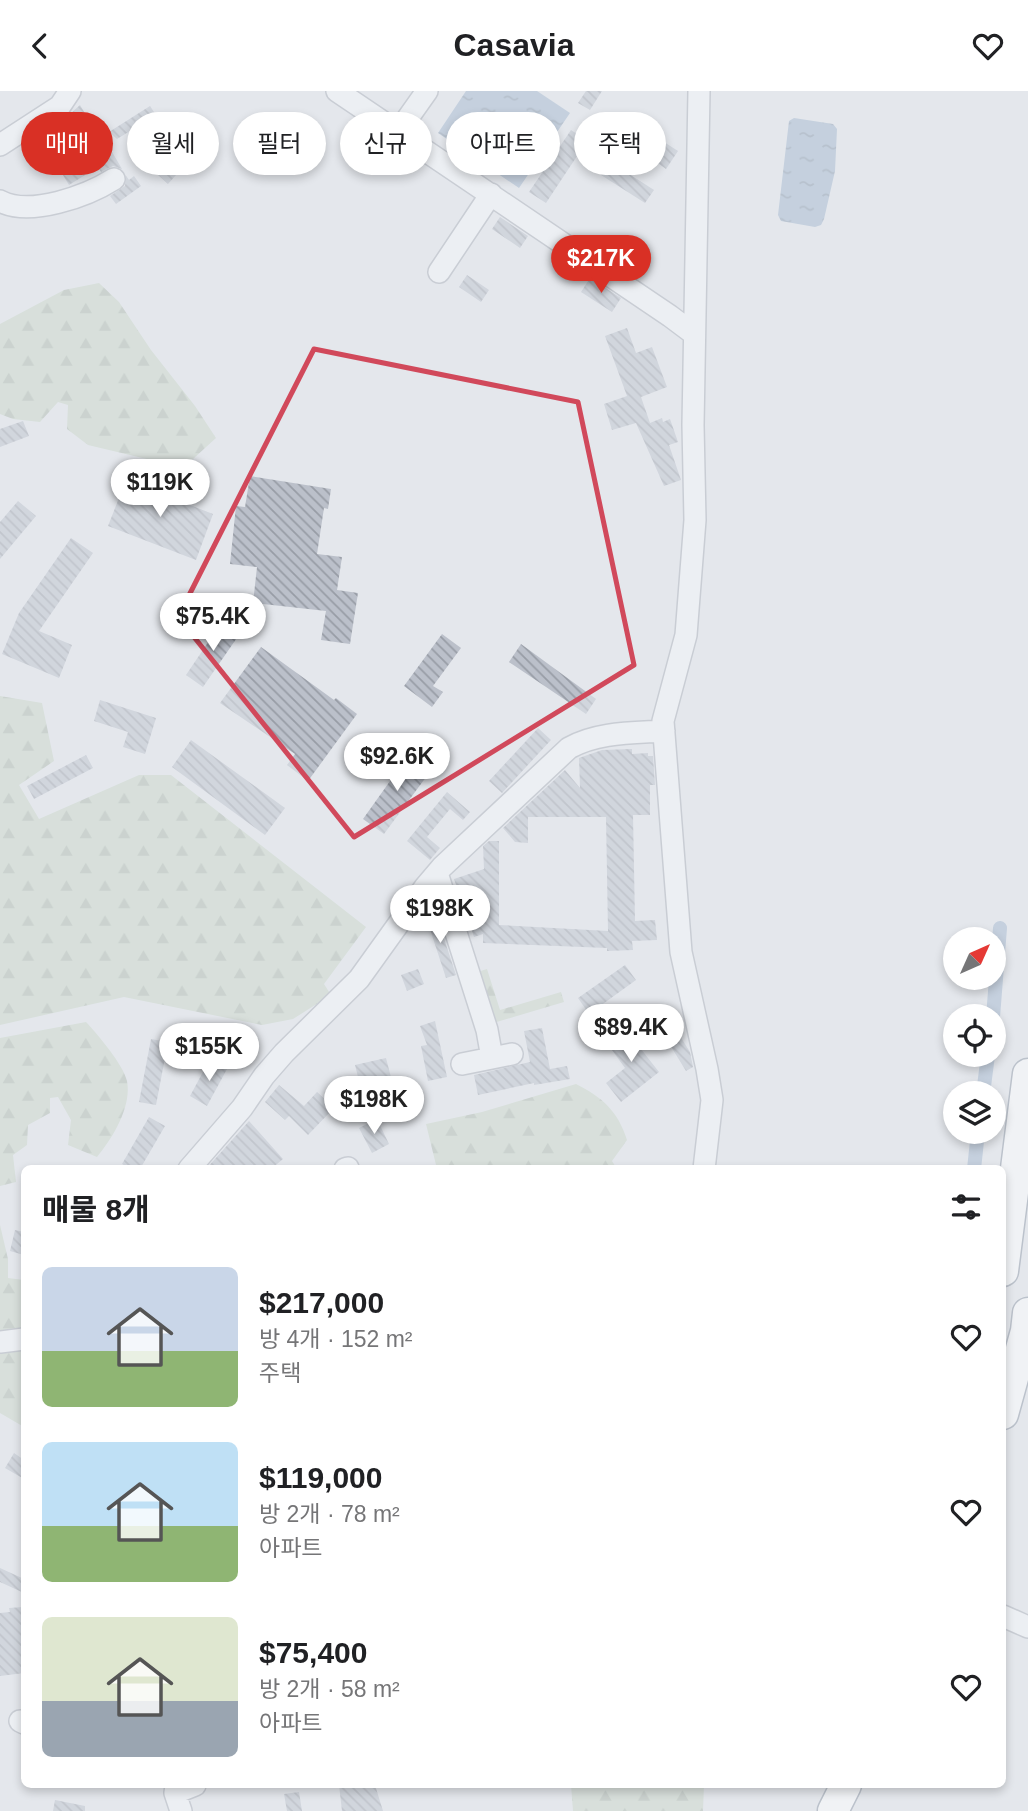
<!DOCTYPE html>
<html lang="ko">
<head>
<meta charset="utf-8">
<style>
  :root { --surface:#fff; --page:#f2f2f2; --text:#202124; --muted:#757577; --accent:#d93025 }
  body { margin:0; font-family:Arial,"Noto Sans KR",sans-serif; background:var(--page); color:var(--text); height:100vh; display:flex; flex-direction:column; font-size:26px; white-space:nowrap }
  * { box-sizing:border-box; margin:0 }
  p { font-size:23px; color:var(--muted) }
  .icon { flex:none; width:38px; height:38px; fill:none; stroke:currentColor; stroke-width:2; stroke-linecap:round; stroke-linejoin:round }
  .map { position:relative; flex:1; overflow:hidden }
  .drawer { position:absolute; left:21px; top:1074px; width:985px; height:623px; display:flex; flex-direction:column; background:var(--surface); border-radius:10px; box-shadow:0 4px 10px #0003 }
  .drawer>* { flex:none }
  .top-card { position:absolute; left:21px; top:21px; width:987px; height:63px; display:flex; gap:14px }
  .needle { width:46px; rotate:45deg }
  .buttons { position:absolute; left:943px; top:836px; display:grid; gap:14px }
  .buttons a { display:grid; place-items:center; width:63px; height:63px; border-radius:50%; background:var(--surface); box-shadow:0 4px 10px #0003; font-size:35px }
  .price { position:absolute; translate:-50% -60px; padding:0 16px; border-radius:24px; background:#fff; color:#222; font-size:23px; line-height:46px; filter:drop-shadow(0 2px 4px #0008) }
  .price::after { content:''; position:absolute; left:50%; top:42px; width:21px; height:16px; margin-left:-10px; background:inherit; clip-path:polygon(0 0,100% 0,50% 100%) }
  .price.current { background:var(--accent); color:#fff }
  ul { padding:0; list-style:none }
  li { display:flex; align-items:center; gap:21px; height:175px; padding:0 21px }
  li span { display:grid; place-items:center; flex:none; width:196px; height:140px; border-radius:10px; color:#555 }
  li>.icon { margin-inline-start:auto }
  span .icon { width:84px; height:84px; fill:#fffc; stroke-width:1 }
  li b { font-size:30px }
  h2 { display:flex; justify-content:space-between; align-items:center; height:84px; padding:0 21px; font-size:30px }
  .chip { padding:0 24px; border-radius:32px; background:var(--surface); box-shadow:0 4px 10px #0003; font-size:24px; line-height:63px }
  .chip.current { background:var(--accent); color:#fff }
  header { display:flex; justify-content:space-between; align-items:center; height:91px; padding:0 21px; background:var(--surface); font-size:32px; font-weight:700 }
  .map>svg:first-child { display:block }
</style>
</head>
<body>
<header><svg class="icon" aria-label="back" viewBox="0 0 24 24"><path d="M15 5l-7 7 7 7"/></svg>Casavia<svg class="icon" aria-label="heart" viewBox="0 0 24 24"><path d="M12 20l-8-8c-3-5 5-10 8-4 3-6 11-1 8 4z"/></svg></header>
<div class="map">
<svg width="1028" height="1720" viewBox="0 0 1028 1720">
  <defs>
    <pattern id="forest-firs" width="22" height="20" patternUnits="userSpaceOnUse" patternTransform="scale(1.75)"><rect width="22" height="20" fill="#c9d6c5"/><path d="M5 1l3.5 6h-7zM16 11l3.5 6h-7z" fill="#adb8ab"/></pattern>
    <pattern id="water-ripples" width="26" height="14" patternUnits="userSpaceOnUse" patternTransform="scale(1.75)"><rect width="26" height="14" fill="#9fb4cc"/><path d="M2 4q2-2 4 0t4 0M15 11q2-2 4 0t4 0" fill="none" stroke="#8293a7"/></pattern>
    <pattern id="building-back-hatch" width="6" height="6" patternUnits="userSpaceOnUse" patternTransform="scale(1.75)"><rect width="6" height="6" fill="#bbc0ca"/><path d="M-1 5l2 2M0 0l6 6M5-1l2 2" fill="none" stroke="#989da6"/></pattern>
  </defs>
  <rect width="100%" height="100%" fill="#e4e7ec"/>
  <!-- forest -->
  <path fill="url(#forest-firs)" d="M99,192L119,211L151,259L195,315L216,347L193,368L176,375L88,354L67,338L68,314L58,311L40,331L13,328L0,323V233L64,199Z
    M0,605L42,612L54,670L19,694L39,728L139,684H171L366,836L324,893L331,904L293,928L262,934L124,906L0,934Z
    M487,878L500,919L561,901L564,911L490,933L474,882Z
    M86,931C98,944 123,973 127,990C132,1016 112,1048 97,1066L68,1054L71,1029L58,1006L50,1007V1022L28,1034L27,1054L13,1064L16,1091L0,1095V947Z
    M576,993C602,1006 618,1020 627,1049L612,1070L617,1078H437L426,1033L482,1021Z
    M0,1134L8,1168V1187L24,1189V1336L0,1322Z
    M571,1694H704L703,1720H573Z"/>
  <!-- water -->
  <path fill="url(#water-ripples)" d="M466,0H537L570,22L519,97L438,42Z
    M794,27L833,33L837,38L835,80L824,128L821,134L815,136L781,130L778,124L789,30Z"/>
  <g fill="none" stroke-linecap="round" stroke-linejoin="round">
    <!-- canal -->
    <path stroke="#9fb4cc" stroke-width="14" d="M993,926L1000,837
      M983,1003L988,964
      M974,1078L978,1041"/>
  </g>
  <!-- building -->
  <path fill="url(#building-back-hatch)" d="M586,0H602L590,19L578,12Z
    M80,14L95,39L102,38L111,52L108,54L122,78L113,75L101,81L98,76L69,94L39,45L67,26Z
    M150,15L156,24L117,48L109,41Z
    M571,39L587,50L546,112L529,101Z
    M664,51L678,60L666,78L652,68Z
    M154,65L176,84L168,93L146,73Z
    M609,70L654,99L645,112L601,84Z
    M126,85L129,89L134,85L141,95L116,113L110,105L125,95Z
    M500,126L528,145L520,157L492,138Z
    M467,184L489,199L481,211L459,196Z
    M590,187L621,207L612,221L581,201Z
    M627,237L636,262L652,256L667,296L641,306L650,332L662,327L663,331L670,328L678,351L669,354L681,389L664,395L636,332L612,339L604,313L627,305L605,245Z
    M23,330L29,345L0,356V338Z
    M128,384L153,394L151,399L213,423L196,469L108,435Z
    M250,385L331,398L328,418L324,417L317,463L342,466L337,499L358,502L350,553L321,549L326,520L253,512L257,476L230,473L236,415L245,416Z
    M18,410L36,425L0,468V431Z
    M71,447L93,462L39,540L72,554L59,587L2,563L19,522Z
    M223,529L241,541L203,596L186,584Z
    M442,543L461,557L433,595L443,601L432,616L404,595Z
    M521,553L596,608L586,623L509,571Z
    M261,556L334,609L336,607L357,623L308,690L287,674L295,663L220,612Z
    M100,609L156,627L145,663L123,656L128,641L94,630Z
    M538,637L551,649L502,702L489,690Z
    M191,649L285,717L265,744L172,676Z
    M632,658V663L648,662V665H653L655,694H650V724H633L635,830L655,829L657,849L632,850L633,859L607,860V857L483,852V843L474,846L454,788L484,778L483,755L489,750H499V834L608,840L606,726H528V752L515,751L503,737L565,679L580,697L579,667L602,659Z
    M410,662L432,678L384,743L363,728Z
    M86,664L93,677L34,708L27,695Z
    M447,701L470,721L463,729L450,718L427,746L440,757L430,769L407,750Z
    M435,820L456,884L446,887L425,823Z
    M625,874L636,889L589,923L578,907Z
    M418,878L424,893L407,900L401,884Z
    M435,930L447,986L428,990L421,955L427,954L420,935Z
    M640,932L649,944L637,953L659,981L621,1011L606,992L625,977L609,955Z
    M673,934L690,961L693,976L686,980L662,941Z
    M542,937L550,978L567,975L570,988L534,994V992L478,1004L474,984L530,971L524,940Z
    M151,948L168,951L156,1014L139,1011Z
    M386,967L393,994L362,1002L355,974Z
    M210,968L227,978L207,1015L190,1005Z
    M279,994L304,1015L317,1001L334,1017L308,1044L289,1025L285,1029L265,1011Z
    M149,1026L165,1035L140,1078H131L122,1073Z
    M377,1028L389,1053L372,1062L359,1037Z
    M249,1030L283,1068L271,1078H206Z
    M15,1139L24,1141V1164L10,1160Z
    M14,1362L24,1369V1388L5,1377Z
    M0,1477L24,1488V1502L0,1491Z
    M23,1516L24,1582L0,1585V1522L10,1521L9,1517Z
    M339,1694H375L383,1720H342Z
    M299,1701L302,1720H287L284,1703Z
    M55,1709L85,1715V1720H53Z"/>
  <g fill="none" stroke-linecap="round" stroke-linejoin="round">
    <defs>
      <path id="minor" d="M337,0L670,225L694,243
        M699,0L693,334L695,429L686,544L663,630L681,861L707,978L712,1009L704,1078
        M398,41L427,0
        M0,54L60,15L70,0
        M0,110C30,126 87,105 114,88
        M439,181L491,103
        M437,782L487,939L492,967
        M462,973L512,963
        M189,1078L242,1017L264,985L284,962L359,888L425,796L442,776L569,657C597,641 632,642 664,640
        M345,1078L348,1077
        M0,1251L24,1248
        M1003,1525L1028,1536
        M20,1630L24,1632
        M176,1694L175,1702L181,1720
        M175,1702L195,1694"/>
      <path id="highway" d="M1003,1180L1028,983
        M1003,1323L1026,1240L1028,1222
        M833,1720L846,1694"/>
    </defs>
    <!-- minor casing -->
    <use href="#minor" stroke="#a9aeb7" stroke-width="24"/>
    <!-- highway casing -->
    <use href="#highway" stroke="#8b94a3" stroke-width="33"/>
    <!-- minor -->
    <use href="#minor" stroke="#f7f8fa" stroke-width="21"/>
    <!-- highway -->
    <use href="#highway" stroke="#fff" stroke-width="30"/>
  </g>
  <!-- marked area -->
  <path d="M0 0H1028V1720H0ZM314,258L578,311L634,574L354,746L178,526Z" fill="#e4e7ec" fill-opacity=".55" fill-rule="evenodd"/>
  <path fill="none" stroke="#d1495b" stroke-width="5" stroke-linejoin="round" d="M314,258L578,311L634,574L354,746L178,526Z"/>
</svg>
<div class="buttons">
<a><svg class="needle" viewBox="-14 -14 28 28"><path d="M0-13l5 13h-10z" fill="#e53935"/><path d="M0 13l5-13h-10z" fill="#757577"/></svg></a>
<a><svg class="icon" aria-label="locate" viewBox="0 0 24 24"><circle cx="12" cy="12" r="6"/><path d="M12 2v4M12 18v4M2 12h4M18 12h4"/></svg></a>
<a><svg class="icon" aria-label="layers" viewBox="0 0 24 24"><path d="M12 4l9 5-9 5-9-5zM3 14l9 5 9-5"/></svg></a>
</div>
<b class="price current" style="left:601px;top:204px">$217K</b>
<b class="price" style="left:160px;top:428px">$119K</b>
<b class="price" style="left:213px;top:562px">$75.4K</b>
<b class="price" style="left:397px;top:702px">$92.6K</b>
<b class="price" style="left:440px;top:854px">$198K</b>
<b class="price" style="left:631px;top:973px">$89.4K</b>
<b class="price" style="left:209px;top:992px">$155K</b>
<b class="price" style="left:374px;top:1045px">$198K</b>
<div class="top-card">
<a class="chip current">매매</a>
<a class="chip">월세</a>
<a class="chip">필터</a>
<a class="chip">신규</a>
<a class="chip">아파트</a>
<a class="chip">주택</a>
</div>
<section class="drawer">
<h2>매물 8개<svg class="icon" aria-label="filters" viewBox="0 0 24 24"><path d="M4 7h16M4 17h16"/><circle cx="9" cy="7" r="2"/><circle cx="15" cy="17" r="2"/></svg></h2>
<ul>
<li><span style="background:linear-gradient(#c9d6e8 60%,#8fb573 0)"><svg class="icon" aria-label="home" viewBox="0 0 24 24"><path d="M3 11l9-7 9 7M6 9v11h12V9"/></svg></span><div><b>$217,000</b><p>방 4개 · 152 m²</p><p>주택</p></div><svg class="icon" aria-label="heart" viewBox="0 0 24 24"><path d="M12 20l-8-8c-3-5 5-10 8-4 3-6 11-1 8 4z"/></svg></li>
<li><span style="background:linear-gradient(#bfe0f5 60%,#8fb573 0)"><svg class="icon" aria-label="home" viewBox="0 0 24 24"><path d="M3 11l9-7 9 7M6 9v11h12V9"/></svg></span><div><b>$119,000</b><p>방 2개 · 78 m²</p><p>아파트</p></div><svg class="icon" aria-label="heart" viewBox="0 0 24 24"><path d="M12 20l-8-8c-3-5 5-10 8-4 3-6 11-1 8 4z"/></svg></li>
<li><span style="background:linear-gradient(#dfe7d0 60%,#9aa5b1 0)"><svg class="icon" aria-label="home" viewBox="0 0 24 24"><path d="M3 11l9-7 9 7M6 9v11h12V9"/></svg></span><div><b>$75,400</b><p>방 2개 · 58 m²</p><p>아파트</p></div><svg class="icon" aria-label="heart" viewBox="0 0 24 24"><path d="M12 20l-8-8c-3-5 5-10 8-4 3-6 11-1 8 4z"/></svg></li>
</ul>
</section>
</div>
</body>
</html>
